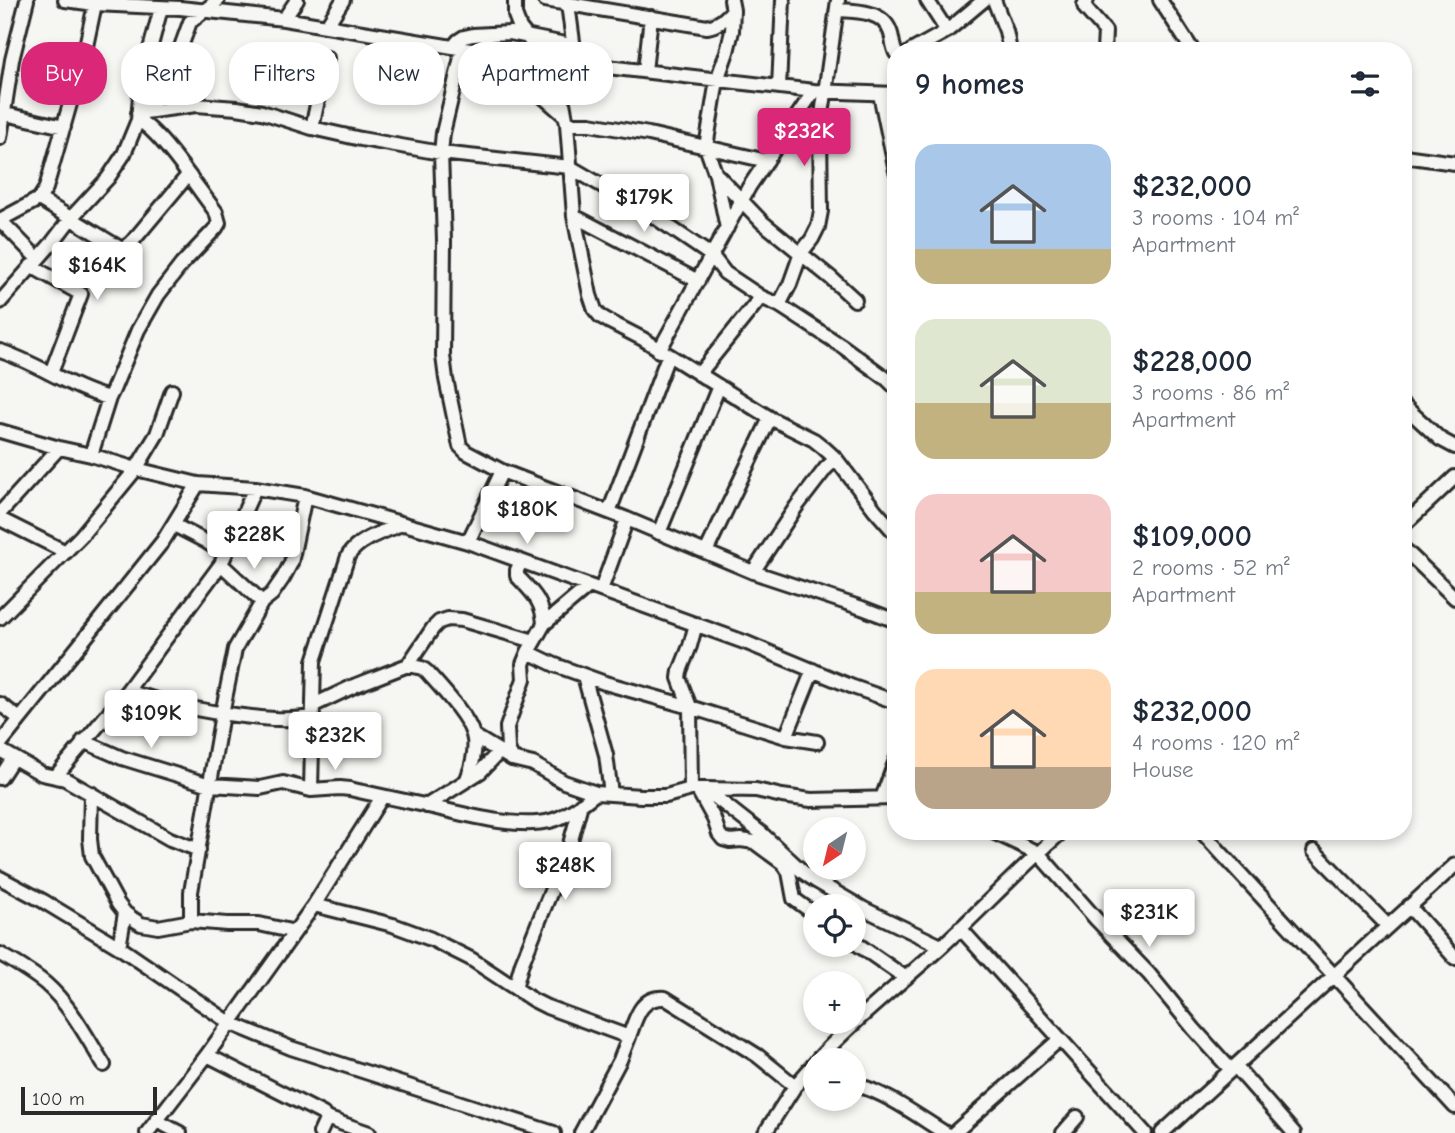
<!DOCTYPE html>
<html lang="en">
<head>
<meta charset="utf-8">
<style>
  :root { --surface:#fff; --page:#f6f6f7; --text:#1f2937; --muted:#747a83; --accent:#db2777 }
  body { margin:0; font-family:"Comic Neue",sans-serif; background:var(--page); color:var(--text); height:100vh; display:flex; flex-direction:column; font-size:26px; white-space:nowrap }
  * { box-sizing:border-box; margin:0 }
  p { font-size:23px; color:var(--muted) }
  .icon { flex:none; width:38px; height:38px; fill:none; stroke:currentColor; stroke-width:2; stroke-linecap:round; stroke-linejoin:round }
  .map { position:relative; flex:1; overflow:hidden }
  .details { position:absolute; left:887px; top:42px; width:525px; height:798px; display:flex; flex-direction:column; background:var(--surface); border-radius:28px; box-shadow:0 4px 10px #0003 }
  .details>* { flex:none }
  .top-card { position:absolute; left:21px; top:42px; width:665px; height:63px; display:flex; gap:14px }
  .needle { width:46px; rotate:215deg }
  .buttons { position:absolute; left:803px; top:817px; display:grid; gap:14px }
  .buttons a { display:grid; place-items:center; width:63px; height:63px; border-radius:50%; background:var(--surface); box-shadow:0 4px 10px #0003; font-size:35px }
  .scale { position:absolute; left:21px; bottom:18px; width:136px; box-sizing:border-box; padding-left:7px; border:4px solid #2b2b2b; border-top:0; font-size:19px; line-height:24px; white-space:nowrap; color:#2b2b2b; -webkit-text-stroke:5px #f6f6f2; paint-order:stroke }
  .price { position:absolute; translate:-50% -60px; padding:0 16px; border-radius:7px; background:#fff; color:#222; font-size:23px; line-height:46px; filter:drop-shadow(0 2px 4px #0008) }
  .price::after { content:''; position:absolute; left:50%; top:42px; width:21px; height:16px; margin-left:-10px; background:inherit; clip-path:polygon(0 0,100% 0,50% 100%) }
  .price.active { background:var(--accent); color:#fff }
  ul { padding:0; list-style:none }
  li { display:flex; align-items:center; gap:21px; height:175px; padding:0 28px }
  li span { display:grid; place-items:center; flex:none; width:196px; height:140px; border-radius:21px; color:#555 }
  li>.icon { margin-inline-start:auto }
  span .icon { width:84px; height:84px; fill:#fffc; stroke-width:1 }
  li b { font-size:30px }
  h2 { display:flex; justify-content:space-between; align-items:center; height:84px; padding:0 28px; font-size:30px }
  .pill { padding:0 24px; border-radius:28px; background:var(--surface); box-shadow:0 4px 10px #0003; font-size:24px; line-height:63px }
  .pill.active { background:var(--accent); color:#fff }
  .map>svg:first-child { display:block }
</style>
</head>
<body>
<div class="map">
<svg width="1455" height="1133" viewBox="0 0 1455 1133">
  <rect width="100%" height="100%" fill="#f6f6f2"/>
  <filter id="ink" filterUnits="userSpaceOnUse"><feTurbulence type="fractalNoise" baseFrequency=".0143" numOctaves="2"/><feDisplacementMap in="SourceGraphic" scale="14" xChannelSelector="R" yChannelSelector="G"/><feConvolveMatrix kernelMatrix="1 2 1 2 8 2 1 2 1" color-interpolation-filters="sRGB"/></filter>
  <g filter="url(#ink)">
    <g fill="none" stroke-linecap="round" stroke-linejoin="round">
      <defs>
        <path id="minor" d="M65,0L95,4L180,8L284,19L549,63L616,68L814,91L896,94
          M515,0V15L520,28L554,70L561,92L567,124L574,216L590,295L595,310L600,316L610,322L643,339L770,418L814,440L824,448L836,459L875,510L896,534
          M545,0L707,27C719,25 725,19 733,10
          M927,0L947,31
          M994,0L1006,31L1010,51
          M1087,0L1084,5L1085,8L1105,31L1104,51
          M1160,0L1193,51
          M568,4L574,49
          M837,10C855,11 882,10 890,31C893,38 892,46 896,53
          M284,19L297,0
          M327,25L343,0
          M453,47L458,41L464,37L473,35L510,33L565,44L574,49L581,65
          M463,49L443,133L441,153L444,241L443,356L446,379L460,446L466,452L502,471L627,519L753,572L862,608L896,621
          M911,51L947,31L984,0
          M500,55L524,80L564,115
          M645,71L651,17
          M779,87L783,0
          M880,94L896,171
          M138,113L196,105L237,108L262,112L312,128L361,139L441,153L570,167L646,211L712,256L725,273L761,297L779,305L842,346L887,379L896,388
          M144,113L166,82L173,69L190,22L218,0
          M5,114L64,127
          M567,124H590L649,134L767,161
          M312,128L327,58
          M0,138L12,60L27,0
          M1404,156L1455,163
          M718,176L762,222L831,278L855,300
          M39,199L123,250L132,242L188,175
          M574,216L698,281
          M0,220L39,199L46,188L85,51L95,4
          M0,220L38,259
          M727,228L716,175L706,147L717,80L727,52L732,31L733,10L731,0
          M31,266L81,294L51,373
          M0,302L52,243L71,218L108,178L124,154L138,120L141,83L161,8
          M779,305L790,284L801,253L812,239L818,227L821,211L820,129L838,0
          M0,351C38,363 70,388 109,398
          M659,351L749,187L814,91
          M699,374L761,297
          M1404,406L1440,439L1455,447
          M0,431L59,448L91,455L136,469L198,484L255,488L305,496L468,542L747,643L853,687L896,702
          M91,455L109,398L113,390L138,330L158,295L182,264L216,228L219,223L216,212C198,189 161,132 138,120
          M609,512L668,356
          M0,513L59,448
          M0,519L66,552
          M174,525L205,541L225,554
          M1404,525L1455,477
          M659,533L719,386
          M468,542L502,471
          M1404,549L1455,598
          M706,552L770,418
          M521,562L517,570V576C532,592 543,601 544,624
          M221,564L262,602
          M753,572L796,507L826,468L836,459
          M601,590L627,519
          M0,618L81,536L136,469L157,434L172,391
          M528,652L555,665L605,683L690,707L786,737L817,742
          M408,665L422,668L427,672C441,688 468,716 473,735C477,748 472,768 467,779
          M584,676L606,755L611,794
          M127,691C166,704 202,712 243,716C267,719 289,721 313,717
          M0,704L20,719
          M314,705L354,686L408,665L433,628L439,622L448,619L462,620L534,641
          M474,736L512,759L533,764L564,782L596,793L641,796H666L691,789H705L761,833L803,872L816,881L864,909L941,946
          M786,737L813,670
          M83,741L122,758L210,785L260,788L283,783L311,790L340,788L350,789C376,795 402,800 428,806C464,814 515,829 550,821C567,817 582,804 596,793
          M0,744L163,541L198,484
          M0,750L42,774L65,779L170,839L199,850
          M512,759L508,748L507,727L524,679L523,664L528,652L544,624L589,586
          M55,777L127,691L221,564L255,488
          M0,778L13,758
          M691,789L690,707L679,678L680,671L690,646L696,624
          M705,789L756,790L782,796L811,800L896,798
          M311,790L314,661L348,556C358,539 385,531 402,524
          M698,790L714,819L719,834L723,839L730,841L741,840L754,842L784,864L789,872L794,899L816,915
          M91,793L90,839L92,856L118,904L125,913L133,919L141,924L158,927L191,921L227,924H259L295,932
          M882,798L896,760
          M426,806L480,772L500,751
          M991,831L1038,853L1096,919L1149,974L1194,1029L1231,1070
          M1201,831L1455,1107
          M1314,851L1388,926
          M0,878L43,901L119,947L230,1023L291,1048L554,1133
          M314,905L393,925L431,939L471,959L533,1000L547,1007L629,1037L620,1060L581,1133
          M1409,906L1455,958
          M191,921V892L222,714L235,649L262,602L272,594L283,578L291,563L305,496
          M960,928L1145,1133
          M854,942L906,978
          M119,947L125,913
          M0,954C16,963 32,972 46,984C71,1006 87,1038 104,1065
          M515,988L522,963L570,844L581,804
          M629,1037C636,1017 641,996 665,998L758,1056L795,1086
          M207,1055L323,1114L326,1120L320,1133
          M817,1060C855,1019 901,983 943,945C983,908 1021,867 1063,831
          M1235,1066L1294,1133
          M854,1084C887,1093 916,1115 945,1133
          M326,1118L369,1133
          M157,1121L180,1133
          M147,1133L207,1055L314,905L382,797
          M765,1133L795,1086L816,1062
          M954,1133L1060,1039
          M1063,1133L1077,1117
          M1162,1133L1455,865"/>
      </defs>
      <!-- minor casing -->
      <use href="#minor" stroke="#2b2b2b" stroke-width="18"/>
      <!-- minor -->
      <use href="#minor" stroke="#f6f6f2" stroke-width="12"/>
    </g>
  </g>
</svg>
<div class="buttons">
<a><svg class="needle" viewBox="-14 -14 28 28"><path d="M0-13l5 13h-10z" fill="#e53935"/><path d="M0 13l5-13h-10z" fill="#747a83"/></svg></a>
<a><svg class="icon" aria-label="locate" viewBox="0 0 24 24"><circle cx="12" cy="12" r="6"/><path d="M12 2v4M12 18v4M2 12h4M18 12h4"/></svg></a>
<a>+</a>
<a>−</a>
</div>
<div class="scale">100 m</div>
<b class="price active" style="left:804px;top:168px">$232K</b>
<b class="price" style="left:644px;top:234px">$179K</b>
<b class="price" style="left:97px;top:302px">$164K</b>
<b class="price" style="left:527px;top:546px">$180K</b>
<b class="price" style="left:254px;top:571px">$228K</b>
<b class="price" style="left:151px;top:750px">$109K</b>
<b class="price" style="left:335px;top:772px">$232K</b>
<b class="price" style="left:565px;top:902px">$248K</b>
<b class="price" style="left:1149px;top:949px">$231K</b>
<div class="top-card">
<a class="pill active">Buy</a>
<a class="pill">Rent</a>
<a class="pill">Filters</a>
<a class="pill">New</a>
<a class="pill">Apartment</a>
</div>
<section class="details">
<h2>9 homes<svg class="icon" aria-label="filters" viewBox="0 0 24 24"><path d="M4 7h16M4 17h16"/><circle cx="9" cy="7" r="2"/><circle cx="15" cy="17" r="2"/></svg></h2>
<ul>
<li><span style="background:linear-gradient(#a9c7e8 75%,#c2b280 0)"><svg class="icon" aria-label="home" viewBox="0 0 24 24"><path d="M3 11l9-7 9 7M6 9v11h12V9"/></svg></span><div><b>$232,000</b><p>3 rooms · 104 m²</p><p>Apartment</p></div></li>
<li><span style="background:linear-gradient(#dfe7d0 60%,#c2b280 0)"><svg class="icon" aria-label="home" viewBox="0 0 24 24"><path d="M3 11l9-7 9 7M6 9v11h12V9"/></svg></span><div><b>$228,000</b><p>3 rooms · 86 m²</p><p>Apartment</p></div></li>
<li><span style="background:linear-gradient(#f6c9c9 70%,#c2b280 0)"><svg class="icon" aria-label="home" viewBox="0 0 24 24"><path d="M3 11l9-7 9 7M6 9v11h12V9"/></svg></span><div><b>$109,000</b><p>2 rooms · 52 m²</p><p>Apartment</p></div></li>
<li><span style="background:linear-gradient(#ffd9b3 70%,#b9a48a 0)"><svg class="icon" aria-label="home" viewBox="0 0 24 24"><path d="M3 11l9-7 9 7M6 9v11h12V9"/></svg></span><div><b>$232,000</b><p>4 rooms · 120 m²</p><p>House</p></div></li>
</ul>
</section>
</div>
</body>
</html>
